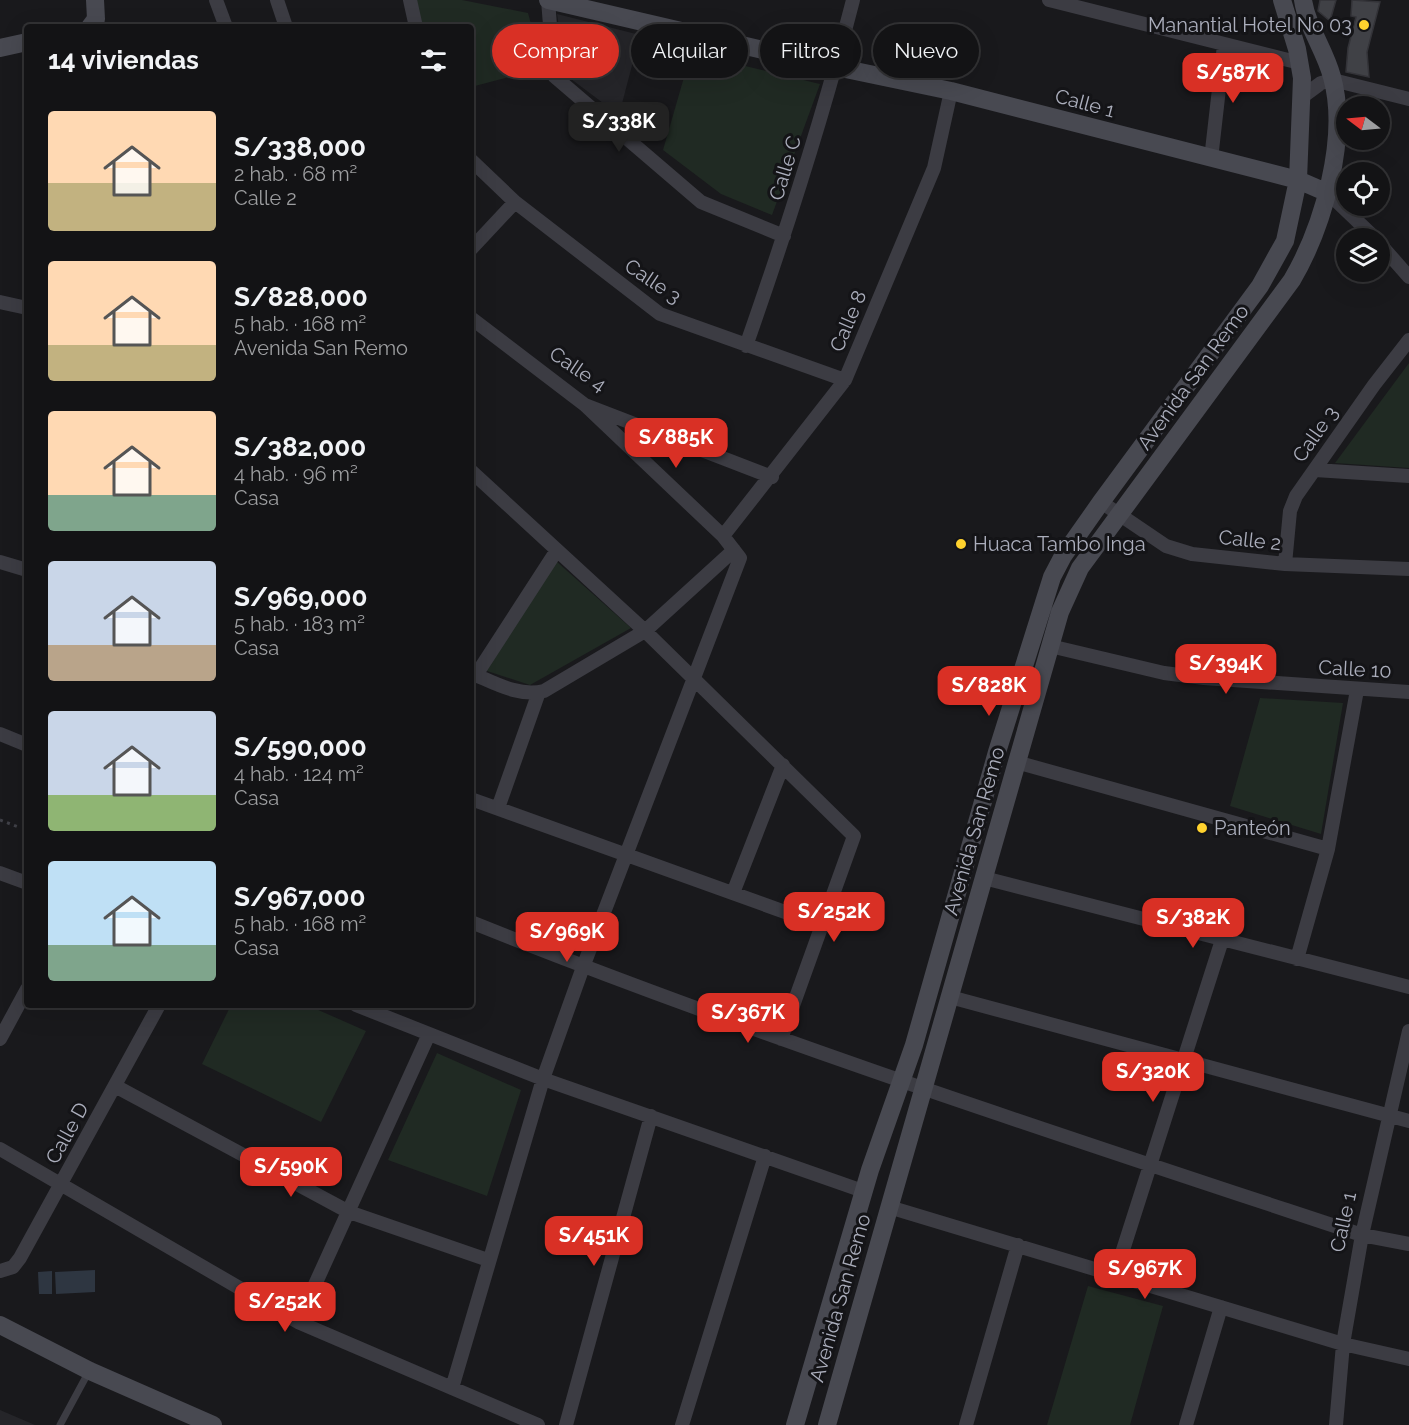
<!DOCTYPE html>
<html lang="es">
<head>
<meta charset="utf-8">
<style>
  :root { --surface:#131315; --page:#1c1c1e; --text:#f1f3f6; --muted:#9d9ea0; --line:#323234; --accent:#d93025 }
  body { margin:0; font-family:Raleway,sans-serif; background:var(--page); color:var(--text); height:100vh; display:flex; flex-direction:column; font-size:22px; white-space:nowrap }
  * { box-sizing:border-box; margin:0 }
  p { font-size:20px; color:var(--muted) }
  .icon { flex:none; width:33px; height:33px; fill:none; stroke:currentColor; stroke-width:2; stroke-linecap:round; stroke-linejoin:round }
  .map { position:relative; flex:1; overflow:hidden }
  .sheet { position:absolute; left:24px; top:24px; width:450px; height:984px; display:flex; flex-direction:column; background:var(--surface); border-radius:6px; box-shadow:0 6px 24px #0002,0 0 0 2px var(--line) }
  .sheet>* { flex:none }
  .hud { position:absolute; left:492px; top:24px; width:570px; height:54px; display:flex; gap:12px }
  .needle { width:39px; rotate:286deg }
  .controls { position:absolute; left:1336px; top:96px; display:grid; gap:12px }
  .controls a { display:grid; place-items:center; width:54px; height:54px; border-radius:50%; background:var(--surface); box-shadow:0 6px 24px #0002,0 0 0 2px var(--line); font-size:30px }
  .price { position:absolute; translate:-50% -51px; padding:0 14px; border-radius:12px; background:var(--accent); color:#fff; font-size:20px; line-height:39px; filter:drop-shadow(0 2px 3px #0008) }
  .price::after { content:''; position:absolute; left:50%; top:36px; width:18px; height:14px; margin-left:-9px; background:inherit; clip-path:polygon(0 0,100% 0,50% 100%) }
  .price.active { background:#222; color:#fff }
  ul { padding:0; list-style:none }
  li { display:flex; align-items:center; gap:18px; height:150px; padding:0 24px }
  li span { display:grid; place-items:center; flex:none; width:168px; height:120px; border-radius:6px; color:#555 }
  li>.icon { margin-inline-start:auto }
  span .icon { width:72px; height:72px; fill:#fffc; stroke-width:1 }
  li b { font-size:26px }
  h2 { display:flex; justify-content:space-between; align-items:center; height:72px; padding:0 24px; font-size:26px }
  .chip { padding:0 21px; border-radius:27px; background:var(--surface); box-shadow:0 6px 24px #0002,0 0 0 2px var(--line); font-size:21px; line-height:54px }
  .chip.active { background:var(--accent); color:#fff }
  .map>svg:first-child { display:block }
</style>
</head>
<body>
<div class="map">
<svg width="1409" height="1425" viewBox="0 0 1409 1425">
  <rect width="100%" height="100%" fill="#19191c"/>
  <!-- built -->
  <path fill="#252529" d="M557,14L640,35L619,115L571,79L566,72Z
    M0,1410L35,1425H0Z"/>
  <!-- green -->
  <path fill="#202a23" d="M412,0H462L528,13L543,68L471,87V27H420Z
    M691,53L820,84L772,215L721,194L663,150Z
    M1409,363V468L1335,463Z
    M556,561L631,628L530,685L484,670Z
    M1260,698L1343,703L1321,834L1230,806Z
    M231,1005H307L366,1031L321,1122L202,1064Z
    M437,1053L521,1090L487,1196L388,1160Z
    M1088,1286L1163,1306L1130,1425H1047Z"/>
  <!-- water -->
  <path fill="#2e3641" d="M95,1270V1292L56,1294L55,1272Z
    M52,1271V1294H39L38,1272Z"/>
  <!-- building -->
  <path fill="#404146" stroke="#333338" stroke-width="1.5" d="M1320,0H1336L1330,21L1318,11Z
    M1352,0L1380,2L1367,52L1369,77L1346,72L1348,48L1356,17L1351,16Z"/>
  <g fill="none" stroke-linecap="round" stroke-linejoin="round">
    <!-- path -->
    <path stroke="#404148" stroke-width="3" stroke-dasharray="3 4.5" stroke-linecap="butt" d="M0,820L21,828"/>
    <!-- lane -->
    <path stroke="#3c3c43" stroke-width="7" d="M60,1425L88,1373"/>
    <!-- street -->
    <path stroke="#3c3c43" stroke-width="14" d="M216,0L226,27
      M277,0L286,27
      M410,0L416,27
      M548,0L554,76L701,202L784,236
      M1049,0L1300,63
      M1302,97L1321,83L1333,80L1409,99
      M1211,159L1224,45
      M471,160L515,202L660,314L845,380
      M1328,193L1375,238
      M1380,244L1409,277
      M471,249L515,202
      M0,302L27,308
      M471,318L585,405L772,477
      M746,346C786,232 823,117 853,0
      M1315,470L1409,476
      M471,471L645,631L854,836L781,1039
      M1101,502L1166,546L1192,554L1285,564L1409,569
      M723,536L845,380L934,168L951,91
      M0,562L27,570
      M1285,564L1290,511L1296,496L1374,385L1409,340
      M1050,646L1164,673L1204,678L1409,692
      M471,673C495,683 518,697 544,691L645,631L734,550
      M476,675L557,550
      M0,734L27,745
      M1016,762L1328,849
      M471,799L824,926
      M498,808L539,692
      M0,873L27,883
      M984,878L1409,987
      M733,893L783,765
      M471,922C764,1039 1063,1136 1362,1235L1409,1244
      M1297,959L1328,849L1357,690
      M950,997L1409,1121
      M356,1005L543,1079L863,1191
      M0,1039L27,989
      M115,1086L349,1212L488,1260
      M0,1149L298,1322L538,1425
      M889,1207L1343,1344L1409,1359
      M0,1271L13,1267L20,1258L159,1005
      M1115,1275L1222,940
      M298,1322L429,1034
      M452,1388L543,1079L583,967L740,558L723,536L585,405
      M566,1425L651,1116
      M682,1425L765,1156
      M966,1425L1018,1245
      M1186,1425L1221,1307
      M1336,1425L1343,1344L1362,1235L1409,1031"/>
    <!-- secondary -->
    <path stroke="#484951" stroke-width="18" d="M548,0L836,67L951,91L1298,180L1328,193
      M90,27L96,19L95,0
      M0,48L27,42
      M0,1325L90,1371L213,1425
      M795,1425L870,1170L914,1045L997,752L1052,577L1063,556L1101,502L1260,286L1285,241L1298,180L1302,78L1297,49L1282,0
      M827,1425L1060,612L1080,568L1292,280C1323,227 1349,138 1332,77C1325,50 1307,27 1303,0"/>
  </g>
  <!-- markers -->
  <g fill="#ffd22e" stroke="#141417" stroke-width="2">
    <circle cx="1364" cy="25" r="6"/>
    <circle cx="961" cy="544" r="6"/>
    <circle cx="1202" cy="828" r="6"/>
  </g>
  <g text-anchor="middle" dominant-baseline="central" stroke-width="6" stroke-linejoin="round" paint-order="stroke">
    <!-- poi labels -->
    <g font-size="20" fill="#abaebc" stroke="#141417" text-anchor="start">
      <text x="1352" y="25" text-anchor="end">Manantial Hotel No 03</text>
      <text x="973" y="544">Huaca Tambo Inga</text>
      <text x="1214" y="828">Panteón</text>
    </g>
    <!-- street labels -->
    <g font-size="20" fill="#abaebc" stroke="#141417">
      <text transform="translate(1085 103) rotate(15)">Calle 1</text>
      <text transform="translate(785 168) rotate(-73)">Calle C</text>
      <text transform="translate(653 281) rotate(34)">Calle 3</text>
      <text transform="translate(848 321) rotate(-67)">Calle 8</text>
      <text transform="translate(578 369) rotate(34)">Calle 4</text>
      <text transform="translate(1193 377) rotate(-54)">Avenida San Remo</text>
      <text transform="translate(1315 434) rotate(-55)">Calle 3</text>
      <text transform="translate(1250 540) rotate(6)">Calle 2</text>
      <text transform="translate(1355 669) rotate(3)">Calle 10</text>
      <text transform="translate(974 831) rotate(-74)">Avenida San Remo</text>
      <text transform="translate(67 1133) rotate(-61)">Calle D</text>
      <text transform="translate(1343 1222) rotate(-78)">Calle 1</text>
      <text transform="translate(840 1298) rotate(-74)">Avenida San Remo</text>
    </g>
  </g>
</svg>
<div class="controls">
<a><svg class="needle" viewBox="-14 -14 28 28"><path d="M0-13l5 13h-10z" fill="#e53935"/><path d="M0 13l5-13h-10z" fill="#9d9ea0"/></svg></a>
<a><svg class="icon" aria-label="locate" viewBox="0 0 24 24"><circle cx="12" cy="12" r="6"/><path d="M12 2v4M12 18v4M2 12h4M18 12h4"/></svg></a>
<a><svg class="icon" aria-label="layers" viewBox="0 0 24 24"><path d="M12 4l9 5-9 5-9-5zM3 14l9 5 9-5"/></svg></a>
</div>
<b class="price" style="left:1233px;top:104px">S/587K</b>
<b class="price active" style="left:619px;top:153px">S/338K</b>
<b class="price" style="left:676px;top:469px">S/885K</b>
<b class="price" style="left:1226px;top:695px">S/394K</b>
<b class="price" style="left:989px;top:717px">S/828K</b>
<b class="price" style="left:834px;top:943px">S/252K</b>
<b class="price" style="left:1193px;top:949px">S/382K</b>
<b class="price" style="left:567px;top:963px">S/969K</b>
<b class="price" style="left:748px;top:1044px">S/367K</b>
<b class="price" style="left:1153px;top:1103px">S/320K</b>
<b class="price" style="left:291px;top:1198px">S/590K</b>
<b class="price" style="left:594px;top:1267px">S/451K</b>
<b class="price" style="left:1145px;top:1300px">S/967K</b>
<b class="price" style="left:285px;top:1333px">S/252K</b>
<div class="hud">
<a class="chip active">Comprar</a>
<a class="chip">Alquilar</a>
<a class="chip">Filtros</a>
<a class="chip">Nuevo</a>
</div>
<section class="sheet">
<h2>14 viviendas<svg class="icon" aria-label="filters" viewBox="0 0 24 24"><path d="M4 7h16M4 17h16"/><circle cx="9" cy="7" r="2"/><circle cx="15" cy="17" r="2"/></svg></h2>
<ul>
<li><span style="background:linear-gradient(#ffd9b3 60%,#c2b280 0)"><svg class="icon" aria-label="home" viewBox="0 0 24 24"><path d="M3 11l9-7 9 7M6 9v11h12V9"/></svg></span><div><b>S/338,000</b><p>2 hab. · 68 m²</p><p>Calle 2</p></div></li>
<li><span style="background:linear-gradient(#ffd9b3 70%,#c2b280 0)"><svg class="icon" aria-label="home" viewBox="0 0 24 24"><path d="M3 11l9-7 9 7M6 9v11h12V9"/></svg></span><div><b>S/828,000</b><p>5 hab. · 168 m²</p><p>Avenida San Remo</p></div></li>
<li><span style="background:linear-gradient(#ffd9b3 70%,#7fa58c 0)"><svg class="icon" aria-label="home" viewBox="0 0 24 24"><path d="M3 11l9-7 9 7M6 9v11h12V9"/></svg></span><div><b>S/382,000</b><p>4 hab. · 96 m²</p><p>Casa</p></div></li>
<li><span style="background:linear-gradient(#c9d6e8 70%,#b9a48a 0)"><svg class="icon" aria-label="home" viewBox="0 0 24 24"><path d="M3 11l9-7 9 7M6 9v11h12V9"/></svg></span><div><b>S/969,000</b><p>5 hab. · 183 m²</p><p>Casa</p></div></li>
<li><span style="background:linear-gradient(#c9d6e8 70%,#8fb573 0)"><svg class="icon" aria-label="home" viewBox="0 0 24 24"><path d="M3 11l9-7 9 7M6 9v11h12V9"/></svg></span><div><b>S/590,000</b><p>4 hab. · 124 m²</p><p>Casa</p></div></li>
<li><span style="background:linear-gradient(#bfe0f5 70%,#7fa58c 0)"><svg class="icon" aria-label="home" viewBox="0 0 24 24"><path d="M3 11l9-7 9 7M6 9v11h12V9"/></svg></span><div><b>S/967,000</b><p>5 hab. · 168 m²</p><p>Casa</p></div></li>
</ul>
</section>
</div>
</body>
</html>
